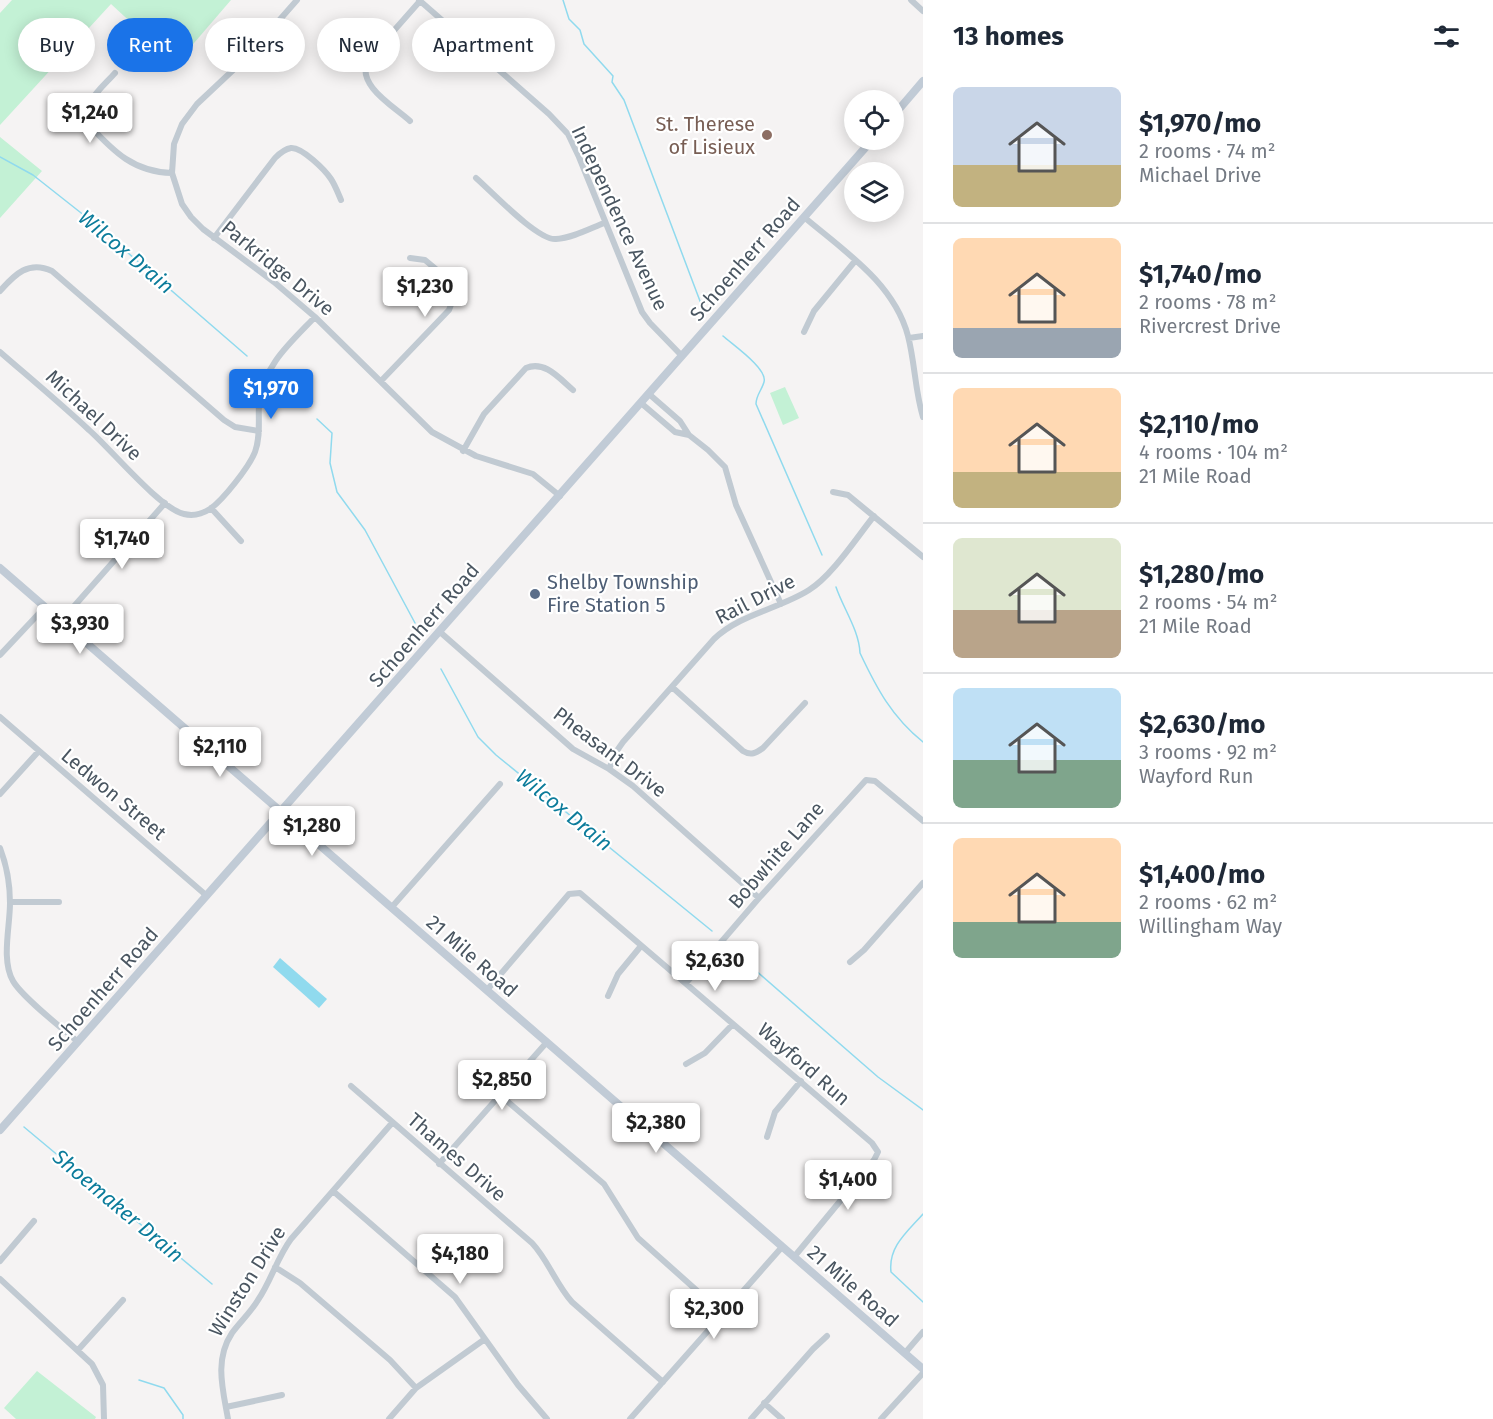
<!DOCTYPE html>
<html lang="en">
<head>
<meta charset="utf-8">
<style>
  :root { --surface:#fff; --page:#f2f2f3; --text:#1f2937; --muted:#747a83; --line:#e0e1e3; --accent:#1a73e8 }
  body { margin:0; font-family:"Fira Sans",sans-serif; background:var(--page); color:var(--text); height:100vh; display:flex; flex-direction:column; font-size:22px; white-space:nowrap }
  * { box-sizing:border-box; margin:0 }
  p { font-size:20px; color:var(--muted) }
  .icon { flex:none; width:33px; height:33px; fill:none; stroke:currentColor; stroke-width:2; stroke-linecap:round; stroke-linejoin:round }
  .map { position:relative; flex:1; overflow:hidden }
  .side { display:flex; flex-direction:column; background:var(--surface); width:570px }
  .side>* { flex:none }
  .hud { position:absolute; left:18px; top:18px; width:570px; height:54px; display:flex; gap:12px }
  .tools { position:absolute; left:844px; top:90px; display:grid; gap:12px }
  .tools a { display:grid; place-items:center; width:60px; height:60px; border-radius:50%; background:var(--surface); box-shadow:0 3px 15px #0003; font-size:30px }
  .price { position:absolute; translate:-50% -51px; padding:0 14px; border-radius:6px; background:#fff; color:#222; font-size:20px; line-height:39px; filter:drop-shadow(0 2px 3px #0008) }
  .price::after { content:''; position:absolute; left:50%; top:36px; width:18px; height:14px; margin-left:-9px; background:inherit; clip-path:polygon(0 0,100% 0,50% 100%) }
  .price.current { background:var(--accent); color:#fff }
  ul { padding:0; list-style:none }
  li { display:flex; align-items:center; gap:18px; height:150px; padding:0 30px }
  li+li { border-top:2px solid var(--line) }
  li span { display:grid; place-items:center; flex:none; width:168px; height:120px; border-radius:9px; color:#555 }
  li>.icon { margin-inline-start:auto }
  span .icon { width:72px; height:72px; fill:#fffc; stroke-width:1 }
  li b { font-size:26px }
  h2 { display:flex; justify-content:space-between; align-items:center; height:72px; padding:0 30px; font-size:26px }
  .tag { padding:0 21px; border-radius:27px; background:var(--surface); box-shadow:0 3px 15px #0003; font-size:21px; line-height:54px }
  .tag.current { background:var(--accent); color:#fff }
  main { display:flex; flex:1; min-height:0 }
  .map>svg:first-child { display:block }
</style>
</head>
<body>
<main>
<div class="map">
<svg width="923" height="1419" viewBox="0 0 923 1419">
  <rect width="100%" height="100%" fill="#f5f3f3"/>
  <!-- green -->
  <path fill="#c3f1d5" d="M12,0H231L176,64L111,4L0,125V13Z
    M0,137L42,171L0,218Z
    M785,387L799,418L783,425L770,393Z
    M37,1371L96,1417L95,1419H16L4,1408Z"/>
  <!-- water -->
  <path fill="#90daee" d="M280,958L327,999L319,1008L273,967Z"/>
  <g fill="none" stroke-linecap="round" stroke-linejoin="round">
    <!-- stream -->
    <path stroke="#90daee" stroke-width="1.5" d="M563,0L569,19L580,30L584,44L613,76L612,82L624,100L703,309
      M0,157L33,175L90,220L247,356
      M723,336C733,345 768,369 764,382C762,390 756,395 756,404L822,555
      M317,419L332,433L330,463L337,492L365,530L415,623
      M836,587C843,608 859,630 860,653C877,689 892,717 923,742
      M441,669L478,737L496,755L712,931
      M732,950L878,1077L923,1110
      M24,1127L212,1284
      M923,1214C907,1232 888,1247 891,1272L923,1302
      M139,1380L164,1388L183,1415V1419"/>
    <!-- street -->
    <path stroke="#c1cad2" stroke-width="6" d="M297,0L247,57L197,104L182,124L174,144L172,173L182,204L191,217L203,229L274,282L315,317L432,432L476,456L533,474L560,496
      M419,0L549,114L568,134L579,157L642,312L650,323L682,356
      M911,0L923,11
      M115,73C102,88 79,104 90,126C114,152 134,172 172,173
      M410,121C395,107 355,85 368,60L420,1
      M476,178C491,191 538,241 556,239C572,238 589,229 604,223
      M804,217C844,251 894,283 908,336C915,363 915,391 923,417
      M214,238L275,158C279,154 284,149 291,148C302,147 325,170 331,179C335,185 338,193 341,200
      M0,291C15,274 29,260 52,271L224,420L235,427L259,431
      M804,332L814,311L855,261
      M909,338L923,336
      M0,352C30,378 60,403 89,430C110,448 160,509 184,514C192,516 202,514 210,509C223,500 249,467 255,452C261,436 258,419 259,403C263,366 291,342 315,317
      M381,381L449,310L455,294L449,280L425,260L410,258
      M641,403L675,432L689,435L680,421L649,394
      M689,435L708,450L725,467L736,505L781,604
      M463,451L484,414L526,368C545,360 560,379 573,390
      M833,492L848,495L923,557
      M211,508L241,541
      M61,621L165,503
      M440,632L573,749L609,769L633,786L759,898
      M0,655L45,607
      M672,687L743,751C751,756 756,753 763,748L805,703
      M0,717L207,896
      M609,769L616,752L623,742L714,639C740,614 779,609 809,590C832,576 857,537 874,516
      M0,794L38,752
      M0,848C7,866 10,883 10,903C10,927 1,960 13,981C22,997 63,1029 78,1042
      M10,902H59
      M391,908L500,784
      M850,962L864,950L923,883
      M686,983L759,898L866,780L875,781L923,821
      M487,990L569,894L580,893L872,1143L878,1152L874,1160L794,1257
      M608,996L618,974L641,946
      M686,1064L705,1053L733,1024
      M351,1086L532,1243C548,1260 556,1284 572,1302L663,1382
      M500,1095L604,1184L638,1238L722,1313
      M767,1137L775,1112L801,1081
      M439,1164L547,1042
      M333,1191L455,1297L518,1385L547,1419
      M0,1261L34,1221
      M275,1267L300,1283L390,1360L416,1388
      M0,1279L92,1364L103,1385L104,1419
      M78,1350L123,1300
      M905,1353L923,1332
      M764,1403L782,1419
      M226,1407L282,1395
      M228,1419C223,1390 214,1360 232,1333C240,1322 251,1312 258,1300C271,1281 277,1258 291,1239L392,1123
      M389,1419L416,1388L485,1339
      M630,1419L782,1247
      M751,1419L813,1349L827,1336
      M881,1419L923,1373"/>
    <!-- secondary -->
    <path stroke="#c1cbd6" stroke-width="8" d="M894,115L923,81
      M0,568C306,836 616,1101 923,1369
      M0,1130L872,140"/>
  </g>
  <!-- markers -->
  <circle fill="#8d6e63" stroke="#fff" stroke-width="2" cx="767" cy="135" r="6"/>
  <circle fill="#5c6f8a" stroke="#fff" stroke-width="2" cx="535" cy="594" r="6"/>
  <g text-anchor="middle" dominant-baseline="central" stroke-width="4.5" stroke-linejoin="round" paint-order="stroke">
    <!-- education labels -->
    <g font-size="20" fill="#785e54" stroke="#fff" text-anchor="end">
      <text x="755" y="124">St. Therese<tspan x="755" dy="23">of Lisieux</tspan></text>
    </g>
    <!-- street labels -->
    <g font-size="20" fill="#4a5661" stroke="#fff">
      <text transform="translate(620 218) rotate(65)">Independence Avenue</text>
      <text transform="translate(745 259) rotate(-49)">Schoenherr Road</text>
      <text transform="translate(278 268) rotate(39)">Parkridge Drive</text>
      <text transform="translate(94 415) rotate(43)">Michael Drive</text>
      <text transform="translate(755 599) rotate(-27)">Rail Drive</text>
      <text transform="translate(424 625) rotate(-49)">Schoenherr Road</text>
      <text transform="translate(610 752) rotate(37)">Pheasant Drive</text>
      <text transform="translate(114 794) rotate(40)">Ledwon Street</text>
      <text transform="translate(776 855) rotate(-49)">Bobwhite Lane</text>
      <text transform="translate(472 956) rotate(41)">21 Mile Road</text>
      <text transform="translate(103 989) rotate(-49)">Schoenherr Road</text>
      <text transform="translate(804 1064) rotate(41)">Wayford Run</text>
      <text transform="translate(457 1157) rotate(41)">Thames Drive</text>
      <text transform="translate(247 1281) rotate(-58)">Winston Drive</text>
      <text transform="translate(853 1286) rotate(41)">21 Mile Road</text>
    </g>
    <!-- service labels -->
    <g font-size="20" fill="#4e5e75" stroke="#fff" text-anchor="start">
      <text x="547" y="582">Shelby Township<tspan x="547" dy="23">Fire Station 5</tspan></text>
    </g>
    <!-- water labels -->
    <g font-size="21" font-style="italic" fill="#0c7c9b" stroke="#fff">
      <text transform="translate(126 252) rotate(40)">Wilcox Drain</text>
      <text transform="translate(564 810) rotate(39)">Wilcox Drain</text>
      <text transform="translate(118 1206) rotate(40)">Shoemaker Drain</text>
    </g>
  </g>
</svg>
<div class="tools">
<a><svg class="icon" aria-label="locate" viewBox="0 0 24 24"><circle cx="12" cy="12" r="6"/><path d="M12 2v4M12 18v4M2 12h4M18 12h4"/></svg></a>
<a><svg class="icon" aria-label="layers" viewBox="0 0 24 24"><path d="M12 4l9 5-9 5-9-5zM3 14l9 5 9-5"/></svg></a>
</div>
<b class="price" style="left:90px;top:144px">$1,240</b>
<b class="price" style="left:425px;top:318px">$1,230</b>
<b class="price current" style="left:271px;top:420px">$1,970</b>
<b class="price" style="left:122px;top:570px">$1,740</b>
<b class="price" style="left:80px;top:655px">$3,930</b>
<b class="price" style="left:220px;top:778px">$2,110</b>
<b class="price" style="left:312px;top:857px">$1,280</b>
<b class="price" style="left:715px;top:992px">$2,630</b>
<b class="price" style="left:502px;top:1111px">$2,850</b>
<b class="price" style="left:656px;top:1154px">$2,380</b>
<b class="price" style="left:848px;top:1211px">$1,400</b>
<b class="price" style="left:460px;top:1285px">$4,180</b>
<b class="price" style="left:714px;top:1340px">$2,300</b>
<div class="hud">
<a class="tag">Buy</a>
<a class="tag current">Rent</a>
<a class="tag">Filters</a>
<a class="tag">New</a>
<a class="tag">Apartment</a>
</div>
</div>
<section class="side">
<h2>13 homes<svg class="icon" aria-label="filters" viewBox="0 0 24 24"><path d="M4 7h16M4 17h16"/><circle cx="9" cy="7" r="2"/><circle cx="15" cy="17" r="2"/></svg></h2>
<ul>
<li><span style="background:linear-gradient(#c9d6e8 65%,#c2b280 0)"><svg class="icon" aria-label="home" viewBox="0 0 24 24"><path d="M3 11l9-7 9 7M6 9v11h12V9"/></svg></span><div><b>$1,970/mo</b><p>2 rooms · 74 m²</p><p>Michael Drive</p></div></li>
<li><span style="background:linear-gradient(#ffd9b3 75%,#9aa5b1 0)"><svg class="icon" aria-label="home" viewBox="0 0 24 24"><path d="M3 11l9-7 9 7M6 9v11h12V9"/></svg></span><div><b>$1,740/mo</b><p>2 rooms · 78 m²</p><p>Rivercrest Drive</p></div></li>
<li><span style="background:linear-gradient(#ffd9b3 70%,#c2b280 0)"><svg class="icon" aria-label="home" viewBox="0 0 24 24"><path d="M3 11l9-7 9 7M6 9v11h12V9"/></svg></span><div><b>$2,110/mo</b><p>4 rooms · 104 m²</p><p>21 Mile Road</p></div></li>
<li><span style="background:linear-gradient(#dfe7d0 60%,#b9a48a 0)"><svg class="icon" aria-label="home" viewBox="0 0 24 24"><path d="M3 11l9-7 9 7M6 9v11h12V9"/></svg></span><div><b>$1,280/mo</b><p>2 rooms · 54 m²</p><p>21 Mile Road</p></div></li>
<li><span style="background:linear-gradient(#bfe0f5 60%,#7fa58c 0)"><svg class="icon" aria-label="home" viewBox="0 0 24 24"><path d="M3 11l9-7 9 7M6 9v11h12V9"/></svg></span><div><b>$2,630/mo</b><p>3 rooms · 92 m²</p><p>Wayford Run</p></div></li>
<li><span style="background:linear-gradient(#ffd9b3 70%,#7fa58c 0)"><svg class="icon" aria-label="home" viewBox="0 0 24 24"><path d="M3 11l9-7 9 7M6 9v11h12V9"/></svg></span><div><b>$1,400/mo</b><p>2 rooms · 62 m²</p><p>Willingham Way</p></div></li>
</ul>
</section>
</main>
</body>
</html>
